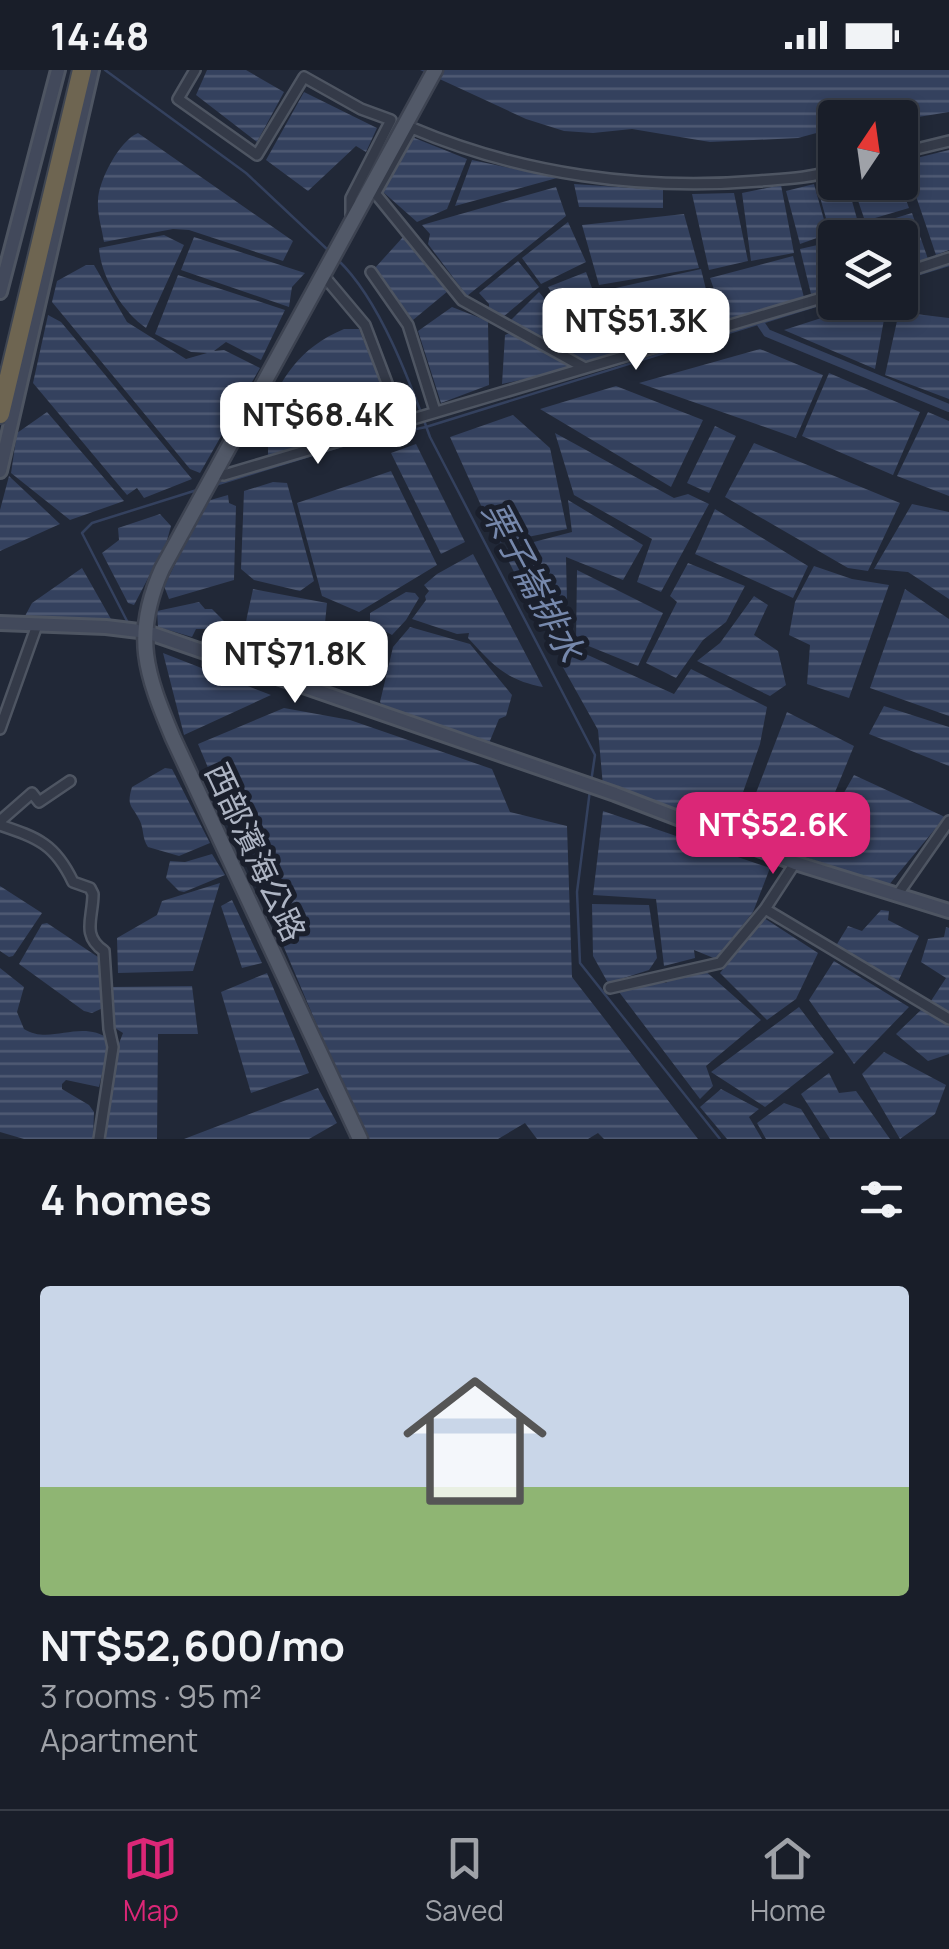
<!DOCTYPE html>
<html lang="en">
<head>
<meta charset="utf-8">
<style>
  :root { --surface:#191e29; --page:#262b35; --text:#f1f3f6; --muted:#9fa2a8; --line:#373c46; --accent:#db2777 }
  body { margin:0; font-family:Manrope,"Noto Sans TC",sans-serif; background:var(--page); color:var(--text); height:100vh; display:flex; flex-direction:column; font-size:38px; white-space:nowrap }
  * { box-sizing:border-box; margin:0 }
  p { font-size:32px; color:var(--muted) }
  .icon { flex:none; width:55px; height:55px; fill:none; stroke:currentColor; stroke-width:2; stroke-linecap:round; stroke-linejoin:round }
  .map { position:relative; height:1069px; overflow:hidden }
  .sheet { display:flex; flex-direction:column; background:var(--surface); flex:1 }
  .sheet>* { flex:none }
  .needle { width:65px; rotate:13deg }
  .tools { position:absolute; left:818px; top:30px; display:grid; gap:20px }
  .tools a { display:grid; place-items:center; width:100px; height:100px; border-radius:10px; background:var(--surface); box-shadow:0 5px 15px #0003,0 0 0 2px var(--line); font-size:50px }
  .price { position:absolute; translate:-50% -85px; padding:0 22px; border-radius:20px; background:#fff; color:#222; font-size:32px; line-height:65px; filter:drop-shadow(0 2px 5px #0008) }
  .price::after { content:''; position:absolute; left:50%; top:60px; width:30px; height:22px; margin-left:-15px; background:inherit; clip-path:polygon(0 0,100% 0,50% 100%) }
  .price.active { background:var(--accent); color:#fff }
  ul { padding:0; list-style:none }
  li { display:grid; align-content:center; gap:20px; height:530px; padding:0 40px }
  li+li { border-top:2px solid var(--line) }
  li span { display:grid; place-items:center; height:310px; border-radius:10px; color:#555 }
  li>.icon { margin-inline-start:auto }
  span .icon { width:180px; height:180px; fill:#fffc; stroke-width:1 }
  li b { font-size:42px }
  h2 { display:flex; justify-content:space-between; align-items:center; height:120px; padding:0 40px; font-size:42px }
  .status { display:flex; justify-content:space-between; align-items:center; height:70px; padding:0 50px; background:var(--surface); direction:ltr }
  .status svg { height:28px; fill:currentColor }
  .dock { display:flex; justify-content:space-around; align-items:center; height:140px; border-top:2px solid var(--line); background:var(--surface); font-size:28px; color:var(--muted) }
  .dock a { display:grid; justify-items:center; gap:5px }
  .dock .active { color:var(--accent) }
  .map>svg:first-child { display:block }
</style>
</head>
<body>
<div class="status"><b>14:48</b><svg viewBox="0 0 49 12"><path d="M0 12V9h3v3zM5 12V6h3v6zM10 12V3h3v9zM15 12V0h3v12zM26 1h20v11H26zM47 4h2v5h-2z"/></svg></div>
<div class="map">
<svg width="949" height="1069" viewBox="0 0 949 1069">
  <defs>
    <pattern id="water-rules" width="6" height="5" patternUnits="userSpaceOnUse" patternTransform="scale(2.5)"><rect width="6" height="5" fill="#34415e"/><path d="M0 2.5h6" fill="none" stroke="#4f5a73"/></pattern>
  </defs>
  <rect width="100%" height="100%" fill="#212837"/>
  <!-- water -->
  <path fill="url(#water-rules)" d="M207,0H246L284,22L257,72L196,25Z
    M420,0H949V42L900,50V48H835V58L798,68L710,72L632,59L593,63L564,61L526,49Z
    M304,22L377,58L366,82L356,76L308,121L266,90Z
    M138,63L293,171L283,191L189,160L173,159L104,172C102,159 97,144 98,131C98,111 120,70 138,63Z
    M412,67L467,89L447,139L417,152L382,121Z
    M949,80V180L936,185L904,91Z
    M472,90L557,108L455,136Z
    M835,108V112L847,113L859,156L831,166L816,113Z
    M852,113H900L909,138L865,151Z
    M574,114L663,120V138L579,137Z
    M814,114L828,164L800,174L786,121Z
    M781,115L794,183L751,191L742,123Z
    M556,117L566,146L467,226L428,174L430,164L422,155Z
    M734,123L748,191L709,200L692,124Z
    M912,143L928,189L900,197V168L873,167L869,156Z
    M684,144L699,198L599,215L582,155Z
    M568,152L586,192L541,214L522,188Z
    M164,165L184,175L146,258C122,241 101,207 99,178Z
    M194,167L305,203L292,217L289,237L181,200Z
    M403,167L448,221L413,250L374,199Z
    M835,171V218L811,224L800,179Z
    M793,186L805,231L725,251L710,208Z
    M518,191L539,217L503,247L489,240V234L479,223Z
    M86,195H94L127,252L186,289L207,283L191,282L155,264L178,205L285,240L261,290L226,272L214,281L224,280L260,298L200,403L190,399L52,232L57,211Z
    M701,199L715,256L615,279L602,221Z
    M586,202L598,234L566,249L548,217Z
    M539,222L564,253L537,268L510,251Z
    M871,232L887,233L875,299L784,260Z
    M452,237L488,251L489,315L441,333L418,261Z
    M598,241L612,286L586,294L545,271Z
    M899,242L949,248V329L885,305Z
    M48,245L61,252L192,409L144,428L137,418L127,425L33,313Z
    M344,259H359L394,347L268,388V366L263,350C282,307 299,278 344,259Z
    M512,262L577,296L576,298L502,314L505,265Z
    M760,279L823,305L796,368L639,313Z
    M829,303L920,342L893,405L802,366Z
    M616,316L703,350L671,417L540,339Z
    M47,342L124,431L70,450L11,403L17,363Z
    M928,342L949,351V426L897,406Z
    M513,345L550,378L567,459L498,473L450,367Z
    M715,356L736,366L709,423L687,413Z
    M555,363L674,428L688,424L709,434L661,522L637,512L652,469L574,425Z
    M754,373L900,433L868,501L848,498L725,427Z
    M416,374L465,472L441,484L391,383Z
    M391,401L437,495L359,542L322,526L297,433Z
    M9,406L60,454L0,481V440Z
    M273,412L287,413L314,511L300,521L254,510L241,499L244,421Z
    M228,425L229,433L236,436L234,510L169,529L164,516L207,431Z
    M568,430L643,475L623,510L566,487L567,532L532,538L503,480L572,462Z
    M912,434L949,442V529L908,502L874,499Z
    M715,439L808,496L793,528L695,484Z
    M160,444L171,456L166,474L134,535L128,533L102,483L119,470L118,458Z
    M473,484L543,617C506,610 494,596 468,568L469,563L457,564L412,549L426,530L425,526L429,521L424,515L437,504Z
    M688,493L745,516L726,552L703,570L676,608L646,593L677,532L670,526Z
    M814,496L852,509L889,515L849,628L807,614L810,575L789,565L795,532Z
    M82,498L111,549L25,546L32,533Z
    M577,500L663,543L638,596L576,571Z
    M253,519L327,533L325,553L329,565L278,598L276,603C268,600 252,598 247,590C238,577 250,535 253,519Z
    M905,519L949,549V646L870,618Z
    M406,522L415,523L419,528L406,550L392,565L370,553V543Z
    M754,526L768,535L754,565L778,581L786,615L770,626L697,591L720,573Z
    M199,532L205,539H212L225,552L221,565L213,559H196L192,567L158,557L157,541Z
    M410,557L470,574L512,625L506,646L499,649L487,678L388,643L380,632L393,577Z
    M579,581L674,624L691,599L767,637L760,674L729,762L603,716L598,660L560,592Z
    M163,583L271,625L184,665Z
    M884,636L949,657V696L869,664Z
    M284,638L350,650L492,699L510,742L567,756L572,907L698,1069H604L598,1063L588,1069H537L525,1053L498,1069H365L198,674Z
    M787,642L854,676L831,732L817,736L799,763L772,765L746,749Z
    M165,698L172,699L210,773L179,786L148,777C142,768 144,760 140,751C132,735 126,737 132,717Z
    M854,705L945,747L888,816L800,785L825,741L833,742Z
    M603,741L770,798L753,842L716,889L694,880L695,888L664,896L656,829L593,825Z
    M212,784L225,805L184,822L179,821L166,808L170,791L185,792Z
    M220,813L193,901L118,903L117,868L157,845L162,831Z
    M0,816L42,843L13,886L9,887L0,881Z
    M232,830L262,893L242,898L221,836Z
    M592,834L649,835L657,888L649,900L608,913L593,886Z
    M881,840L889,841L888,850L919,866L897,914L834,879L848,856L862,861Z
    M764,848L818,883L796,929L767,950L720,903Z
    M47,853L98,887L105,937L92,943L84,941L19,894L42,854Z
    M946,857L949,858V945L929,934L946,908L921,892L928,869L944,867Z
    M834,891L909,937L854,994L809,930Z
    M0,898L24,917L17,942L24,959C51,976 81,948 110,970L99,1017L66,1010L62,1014V1019L89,1035L94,1042L93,1069H24L0,1062Z
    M702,898L761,950L706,996L713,1016L700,1029L616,918L652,908L666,913L675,904Z
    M267,903L309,1003L251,1023L221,922Z
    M192,916L198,964H158L157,1069H103L116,981L123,963L115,958L110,917Z
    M799,937L834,983L765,1037L711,1002Z
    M924,937L949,951V984L928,991L896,964Z
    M884,982L946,1015L935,1044L900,1069L862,1004Z
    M829,1003L839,1023L856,1021L890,1069H830L801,1024Z
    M318,1018L337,1053L309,1069H184Z
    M721,1019L759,1039L749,1047L762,1069H727L700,1037Z
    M784,1033L801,1039L820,1069H766L757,1053Z"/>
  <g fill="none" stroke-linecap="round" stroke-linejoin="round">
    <!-- stream -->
    <path stroke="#34415e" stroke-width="2.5" d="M105,0L246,103L329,181
      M338,190C380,230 410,312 430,367L595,685L591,712
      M900,210L949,195
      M215,415L358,371L426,357L835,230
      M127,551L82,463L92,453L197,420
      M590,720L577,822L580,893L720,1069"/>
    <!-- canal -->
    <path stroke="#34415e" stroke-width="8" d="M761,254L767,263L949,338"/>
    <defs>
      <path id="street" d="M195,0L178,29L257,85L304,7L361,39L391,50L351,128V148
        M900,83L949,71
        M375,123L462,230L585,298
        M375,124L412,58C520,104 642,121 759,111C784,109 811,108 835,100
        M371,202L408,255L435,341
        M900,204L949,188
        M323,205L365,255L401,350
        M214,404L224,405L835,224
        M0,659L37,555
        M0,751L32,723L39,732L70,711
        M0,755C38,768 55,774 73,812L90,818L93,824C93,848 81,865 104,881L109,959L113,977L99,1069
        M898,824L949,751
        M765,839L949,949
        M610,918L720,893L765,839L795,793"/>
      <path id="secondary" d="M0,222L58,0
        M0,401L92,0
        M0,553L106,557L147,562L615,724L795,793L949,841"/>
      <path id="primary" d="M360,1069L173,668C146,604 132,566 162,499L435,0"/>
      <path id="highway" d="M0,344L82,0"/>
    </defs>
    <!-- street casing -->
    <use href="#street" stroke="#4e5562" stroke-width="14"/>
    <!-- secondary casing -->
    <use href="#secondary" stroke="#4e5562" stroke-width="18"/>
    <!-- primary casing -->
    <use href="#primary" stroke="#3d4351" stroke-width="19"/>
    <!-- highway casing -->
    <use href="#highway" stroke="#3e4552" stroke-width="22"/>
    <!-- street -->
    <use href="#street" stroke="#343a48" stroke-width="9"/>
    <!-- secondary -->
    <use href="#secondary" stroke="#42495b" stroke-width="12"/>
    <!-- primary -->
    <use href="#primary" stroke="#525968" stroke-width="14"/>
    <!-- highway -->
    <use href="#highway" stroke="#6e6551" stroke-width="18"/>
  </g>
  <g text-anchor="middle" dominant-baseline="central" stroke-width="10" stroke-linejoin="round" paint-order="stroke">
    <!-- street labels -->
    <g font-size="32" fill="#aeb5c4" stroke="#1a1f2c">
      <text transform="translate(256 782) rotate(65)">西部濱海公路</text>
    </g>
    <!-- water labels -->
    <g font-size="35" font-style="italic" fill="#7688ac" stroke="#1a1f2c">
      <text transform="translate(533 511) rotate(62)">栗子崙排水</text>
    </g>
  </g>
</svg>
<div class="tools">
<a><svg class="needle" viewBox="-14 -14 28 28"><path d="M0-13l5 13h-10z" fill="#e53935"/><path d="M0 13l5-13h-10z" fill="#9fa2a8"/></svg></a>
<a><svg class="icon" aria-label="layers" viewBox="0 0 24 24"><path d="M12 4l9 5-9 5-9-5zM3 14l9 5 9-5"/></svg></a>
</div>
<b class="price" style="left:636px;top:303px">NT$51.3K</b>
<b class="price" style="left:318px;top:397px">NT$68.4K</b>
<b class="price" style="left:295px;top:636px">NT$71.8K</b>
<b class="price active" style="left:773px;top:807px">NT$52.6K</b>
</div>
<section class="sheet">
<h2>4 homes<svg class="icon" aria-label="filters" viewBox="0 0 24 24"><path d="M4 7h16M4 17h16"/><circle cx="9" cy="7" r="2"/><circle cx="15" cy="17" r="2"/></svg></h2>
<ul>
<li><span style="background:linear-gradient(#c9d6e8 65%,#8fb573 0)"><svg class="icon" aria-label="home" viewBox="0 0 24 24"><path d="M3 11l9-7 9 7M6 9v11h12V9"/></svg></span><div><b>NT$52,600/mo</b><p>3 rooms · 95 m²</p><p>Apartment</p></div></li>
</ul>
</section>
<nav class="dock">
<a class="active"><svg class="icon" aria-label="map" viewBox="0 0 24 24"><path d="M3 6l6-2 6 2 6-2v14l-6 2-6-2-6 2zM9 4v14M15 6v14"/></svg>Map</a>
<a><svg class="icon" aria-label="saved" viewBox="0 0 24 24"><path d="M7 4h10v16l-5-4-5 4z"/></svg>Saved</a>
<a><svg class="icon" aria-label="home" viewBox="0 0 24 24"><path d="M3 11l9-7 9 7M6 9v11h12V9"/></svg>Home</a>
</nav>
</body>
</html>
